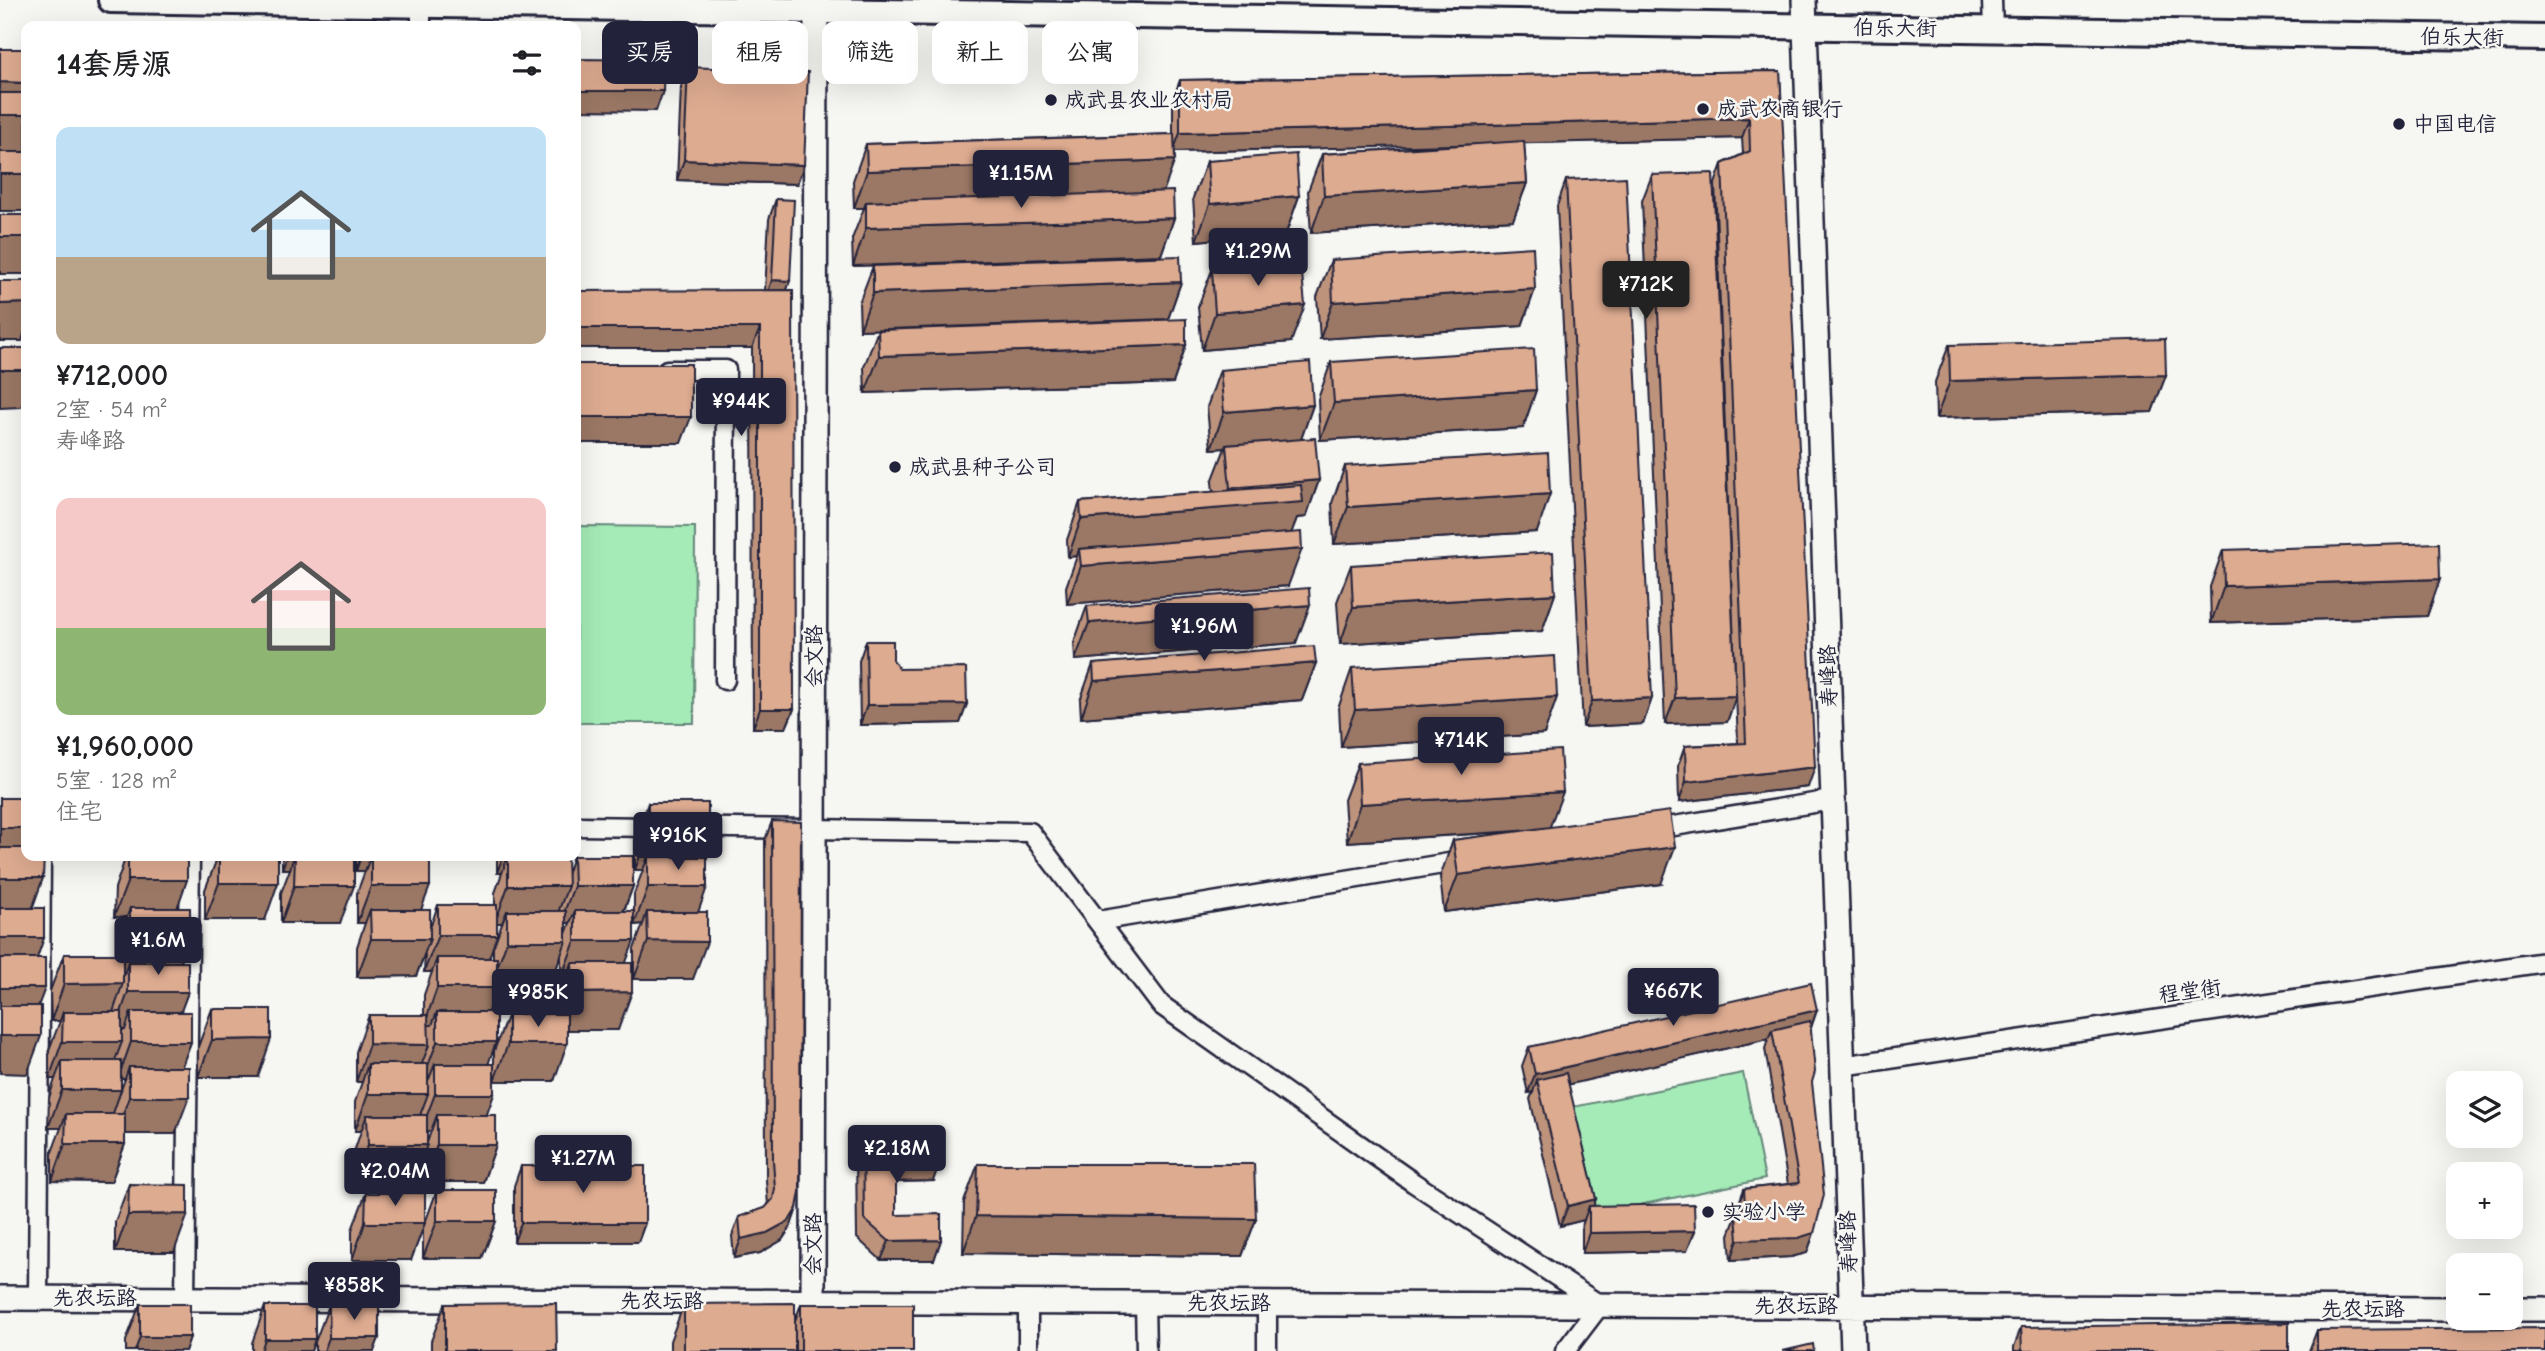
<!DOCTYPE html>
<html lang="zh">
<head>
<meta charset="utf-8">
<style>
  :root { --surface:#fff; --page:#f2f2f2; --text:#202124; --muted:#757577; --accent:#22223b }
  body { margin:0; font-family:"Comic Neue","LXGW WenKai TC",sans-serif; background:var(--page); color:var(--text); height:100vh; display:flex; flex-direction:column; font-size:26px; white-space:nowrap }
  * { box-sizing:border-box; margin:0 }
  p { font-size:23px; color:var(--muted) }
  .icon { flex:none; width:38px; height:38px; fill:none; stroke:currentColor; stroke-width:2; stroke-linecap:round; stroke-linejoin:round }
  .map { position:relative; flex:1; overflow:hidden }
  .drawer { position:absolute; left:21px; top:21px; width:560px; height:840px; display:flex; flex-direction:column; background:var(--surface); border-radius:14px; box-shadow:0 7px 28px #0002 }
  .drawer>* { flex:none }
  .top-card { position:absolute; left:602px; top:21px; width:665px; height:63px; display:flex; gap:14px }
  .buttons { position:absolute; left:2446px; top:1071px; display:grid; gap:14px }
  .buttons a { display:grid; place-items:center; width:77px; height:77px; border-radius:14px; background:var(--surface); box-shadow:0 7px 28px #0002; font-size:35px }
  .price { position:absolute; translate:-50% -60px; padding:0 16px; border-radius:7px; background:var(--accent); color:#fff; font-size:23px; line-height:46px; filter:drop-shadow(0 2px 4px #0008) }
  .price::after { content:''; position:absolute; left:50%; top:42px; width:21px; height:16px; margin-left:-10px; background:inherit; clip-path:polygon(0 0,100% 0,50% 100%) }
  .price.selected { background:#222; color:#fff }
  ul { padding:0; list-style:none }
  li { display:grid; align-content:center; gap:14px; height:371px; padding:0 35px }
  li span { display:grid; place-items:center; height:217px; border-radius:14px; color:#555 }
  li>.icon { margin-inline-start:auto }
  span .icon { width:126px; height:126px; fill:#fffc; stroke-width:1 }
  li b { font-size:30px }
  h2 { display:flex; justify-content:space-between; align-items:center; height:84px; padding:0 35px; font-size:30px }
  .chip { padding:0 24px; border-radius:14px; background:var(--surface); box-shadow:0 7px 28px #0002; font-size:24px; line-height:63px }
  .chip.selected { background:var(--accent); color:#fff }
  .map>svg:first-child { display:block }
</style>
</head>
<body>
<div class="map">
<svg width="2545" height="1351" viewBox="0 0 2545 1351">
  <rect width="100%" height="100%" fill="#f6f6f2"/>
  <filter id="ink" filterUnits="userSpaceOnUse"><feTurbulence type="fractalNoise" baseFrequency=".0143" numOctaves="2"/><feDisplacementMap in="SourceGraphic" scale="14" xChannelSelector="R" yChannelSelector="G"/><feConvolveMatrix kernelMatrix="1 2 1 2 8 2 1 2 1" color-interpolation-filters="sRGB"/></filter>
  <g filter="url(#ink)">
    <!-- green -->
    <path fill="#a5ebb7" stroke="#648679" stroke-width="2" d="M576,526L695,527L694,723H576Z
      M1743,1073L1765,1179L1595,1214L1573,1107Z"/>
    <g fill="none" stroke-linecap="round" stroke-linejoin="round">
      <defs>
        <path id="minor" d="M1992,0L1993,30
          M421,5V26
          M667,370H726L725,680
          M576,826L1030,832L1161,1005L1414,1183L1600,1305L1565,1351
          M1650,830L1832,800
          M1098,921L1467,860
          M1842,1066L2545,962
          M38,1298L41,856
          M185,1298L190,856
          M1028,1302V1351
          M1145,1303L1146,1351
          M1267,1351V1303"/>
        <path id="tertiary" d="M1804,0L1853,1351
          M0,1298L2459,1309
          M813,1301L816,11
          M2511,1309H2545"/>
        <path id="secondary" d="M111,0L2545,38"/>
      </defs>
      <!-- minor casing -->
      <use href="#minor" stroke="#22223b" stroke-width="23"/>
      <!-- tertiary casing -->
      <use href="#tertiary" stroke="#22223b" stroke-width="28"/>
      <!-- secondary casing -->
      <use href="#secondary" stroke="#22223b" stroke-width="30"/>
      <!-- minor -->
      <use href="#minor" stroke="#f6f6f2" stroke-width="18"/>
      <!-- tertiary -->
      <use href="#tertiary" stroke="#f6f6f2" stroke-width="23"/>
      <!-- secondary -->
      <use href="#secondary" stroke="#f6f6f2" stroke-width="24"/>
    </g>
    <!-- wall -->
    <path fill="#be937c" stroke="#22223b" stroke-width="2" fill-rule="evenodd" d="M688,67L797,184L677,180L681,87Z
      M1780,71L1808,787L1679,802L1678,766L1685,746L1738,743L1715,184L1722,164L1743,154L1742,138L1524,143L1527,183L1513,220L1311,233L1308,191L1322,154L1471,144L1175,152L1163,192L1174,218L1161,255L853,266L852,239L864,208H854L853,181L866,144L1173,134V99L1180,80Z
      M1207,161L1299,196L1286,233L1196,241L1193,198Z
      M1652,175L1736,696L1727,722L1665,724L1642,201Z
      M1566,180L1652,698L1643,724L1583,727L1557,206Z
      M776,199L787,290L794,709L786,728H753L752,348L765,291L769,219Z
      M1331,260L1535,289L1522,326L1320,339L1317,297Z
      M873,266L1181,282L1168,319L860,330L859,303Z
      M1212,270L1291,342L1202,350L1198,307Z
      M878,330L1186,345L1173,383L865,393L864,367Z
      M1949,345L2166,375L2152,412L1936,418L1935,382Z
      M1331,362L1536,390L1523,428L1320,440L1318,399Z
      M1220,370L1313,405L1301,439L1319,480L1306,517L1297,518L1291,533L1288,586L1067,604L1066,587L1077,556L1068,557L1067,540L1080,502L1213,492L1212,482L1225,448L1211,449L1207,407Z
      M1345,466L1537,532L1334,544L1332,503Z
      M2223,550L2440,579L2427,616L2211,623L2210,587Z
      M1351,565L1555,594L1542,631L1340,644L1337,602Z
      M1087,606L1296,643L1075,660L1074,643Z
      M866,641L893,660L899,669L967,704L960,723L860,725L859,661Z
      M1316,663L1302,700L1081,718L1080,701L1093,664Z
      M1352,668L1557,697L1544,734L1341,747L1339,706Z
      M1358,763L1550,827L1661,884L1444,912L1440,877L1453,840L1525,831L1347,842L1344,800Z
      M648,803L699,857L698,912L693,979H634V949L643,924L634,925V894L643,870H635V840Z
      M772,821L797,1208L790,1228L782,1240L760,1253L734,1258L732,1236L739,1217L765,1208L768,1205L766,1180L765,840Z
      M126,856H187L177,908L181,962L188,992L180,1012L191,1042L181,1067L175,1134H125V1144L111,1182L52,1181V1152L61,1128H48L49,1098L55,1079H49V1050L60,1021H51L50,991L64,954H117V945L127,917H114L115,888ZM121,1079H125L121,1090Z
      M218,856H278L265,920H205V890Z
      M282,856H354L340,923H281V893L290,869H282Z
      M356,856H430L421,910L430,928L438,905H495V893L502,873H497V856H562L568,872L573,856L633,886L624,911L626,963L618,1030H567L554,1081H494V1051L508,1014H559V1000L567,978H561V954L553,978H497L488,1012V1064L494,1094L486,1115L496,1145L483,1182H423V1154L413,1182H354V1152L361,1131H355V1102L362,1082H356V1052L369,1015H424V995L432,972H424L425,954L416,976L357,977V947L365,923H357V893L365,871H356ZM497,923H502L493,948V958H489ZM566,923H570L566,934ZM427,1131H431L427,1143Z
      M212,1009L258,1077H198V1047Z
      M1817,1010L1811,1028L1814,1233L1807,1253L1791,1257L1731,1260L1729,1235L1737,1214V1209L1744,1189L1788,1184L1765,1049L1768,1039L1568,1084L1596,1199L1593,1206L1687,1251L1582,1253V1226L1584,1220L1560,1226L1530,1099L1533,1092L1528,1093L1522,1066L1529,1047Z
      M863,1135L933,1181L896,1182V1215L941,1240L934,1260H881L857,1238L856,1154Z
      M978,1164L1256,1219L1242,1256L963,1253L964,1202Z
      M521,1166L645,1223L638,1242H514V1186Z
      M129,1184L174,1252H115V1222Z
      M437,1190L496,1221L482,1258H423V1228L411,1260H352V1230L366,1193L425,1223Z
      M140,1304L190,1337L185,1351H126V1341Z
      M445,1304L557,1351H431V1341Z
      M684,1304L795,1321L801,1304L913,1351H670V1341Z
      M329,1305L379,1338L374,1351H315V1342Z
      M265,1306L315,1339L311,1351H252V1343Z
      M2021,1327L2289,1351H2014V1347Z
      M2317,1330L2545,1351H2309Z"/>
    <!-- shaded-wall -->
    <path fill="#9b7865" stroke="#22223b" stroke-width="2" d="M0,82L26,83V102H0Z
      M576,91H663L656,111L576,110Z
      M0,115H26V152L0,153Z
      M1749,118L1742,138L1173,152L1180,133Z
      M684,160L804,165L797,184L677,180Z
      M1175,160L1161,198L866,202L864,208H854L867,171Z
      M0,174H26V211H0Z
      M1527,183L1513,220L1311,233L1324,196Z
      M1299,196L1286,233L1196,241L1210,204Z
      M1174,218L1161,255L853,266L866,228Z
      M0,237H26V272L25,274H0Z
      M772,280L790,281L783,301L765,300Z
      M1181,282L1168,319L860,330L873,293Z
      M1535,289L1522,326L1320,339L1333,302Z
      M26,303V328L22,341H0V304Z
      M1305,305L1291,342L1202,350L1215,313Z
      M576,328H760L752,348H576Z
      M1186,345L1173,383L865,393L879,356Z
      M0,370H26V394L21,407L0,408Z
      M2166,375L2152,412L1936,418L1950,381Z
      M1536,390L1523,428L1320,440L1334,403Z
      M1313,405L1300,442L1226,445L1225,448L1211,449L1224,412Z
      M576,417H691L681,443H576Z
      M1319,480L1306,517L1297,518L1289,539L1079,549L1077,556L1068,557L1081,519L1222,508L1230,488Z
      M1550,494L1537,532L1334,544L1348,507Z
      M1302,549L1288,586L1067,604L1081,566Z
      M2440,579L2427,616L2211,623L2224,586Z
      M1555,594L1542,631L1340,644L1353,607Z
      M1310,605L1296,643L1075,660L1089,623Z
      M1316,663L1302,700L1081,718L1094,681Z
      M1736,696L1727,722L1665,724L1675,698Z
      M1557,697L1544,734L1341,747L1355,710Z
      M1652,698L1643,724L1583,727L1592,701Z
      M967,704L960,723L860,725L867,705Z
      M760,709H794L786,728H753Z
      M1815,767L1808,787L1679,802L1686,782Z
      M1563,792L1549,829L1347,842L1360,804Z
      M0,828H26V856L0,865Z
      M648,833H708L694,870L648,857L643,870H635Z
      M1675,847L1661,884L1444,912L1458,875Z
      M287,856H294L290,869H282Z
      M361,856H421H371L365,871H356Z
      M503,856H562H508L502,873H497Z
      M0,878H43L30,915H0Z
      M128,880H187L174,917L130,908L127,917H114Z
      M219,883H278L265,920H205Z
      M294,886H354L340,923H281Z
      M371,886H430L416,923L370,910L365,923H357Z
      M508,886H568L554,923L507,911L502,923H495Z
      M574,886H633L619,923L575,911L570,923H560Z
      M648,887H707L694,924L647,912L643,924L634,925Z
      M438,935H497L484,972L437,958L432,972H424Z
      M130,937L190,938L176,975L128,962L124,975H117Z
      M0,938H44L31,975H0Z
      M371,939H430L416,976L357,977Z
      M507,941H566L553,978H493Z
      M575,941H634L620,978L572,963L567,978H561Z
      M648,941L707,942L693,979H634Z
      M123,983L110,1021L63,1012L60,1021H51L64,984Z
      M0,988H45L31,1025H0Z
      M437,988H497L483,1025L437,1012L432,1025H424Z
      M128,992H188L174,1030L131,1012L125,1030H115Z
      M632,992L618,1030H559L573,993Z
      M1817,1010L1810,1029L1772,1030L1768,1039L1540,1091L1537,1080L1533,1092L1528,1093L1535,1074Z
      M0,1036H41L27,1074L0,1073Z
      M271,1039L258,1077H198L212,1040Z
      M62,1042H122L108,1079L62,1061L55,1079H49Z
      M131,1042H191L177,1079L129,1067L125,1079H118Z
      M437,1042H496L483,1079L435,1064L429,1079H423Z
      M369,1044L429,1045L415,1082L368,1064L362,1082H356Z
      M508,1044H567L554,1081H494Z
      M62,1090H121L108,1128L66,1114L61,1128H48Z
      M368,1094H428L414,1131L367,1115L361,1131H355Z
      M435,1094H494L481,1131L437,1115L431,1131H421Z
      M129,1097H189L175,1134H116Z
      M65,1144H125L111,1182L52,1181Z
      M368,1145H427L413,1182H354Z
      M437,1145H496L483,1182H423Z
      M896,1162H940L933,1181L889,1182Z
      M1596,1199L1589,1218V1206L1584,1220L1560,1226L1568,1206Z
      M797,1208L790,1228L782,1240L760,1253L734,1258L741,1239Z
      M188,1214L174,1252H115L128,1215Z
      M976,1216L1256,1219L1242,1256L963,1253Z
      M437,1221H496L482,1258H423Z
      M365,1223H425L411,1260H352Z
      M521,1223H645L638,1242H514Z
      M1695,1231L1687,1251L1582,1253L1589,1233Z
      M1814,1233L1807,1253L1791,1257L1731,1260L1738,1240Z
      M941,1240L934,1260H881L889,1241Z
      M140,1337H190L185,1351H135Z
      M329,1338H379L374,1351H324Z
      M265,1339H315L311,1351H261Z"/>
    <!-- building -->
    <path fill="#ddab90" stroke="#22223b" stroke-width="2" d="M0,49H26V83L0,82Z
      M576,59L664,60L663,91H576Z
      M688,67L808,72L804,165L684,160Z
      M1780,71L1815,767L1686,782L1685,746L1746,743L1722,164L1750,151L1749,118L1180,133V80Z
      M0,93H26V115H0Z
      M1174,134L1175,160L867,171L866,144Z
      M1524,141L1527,183L1324,196L1322,154Z
      M0,152H26V174H0Z
      M1296,154L1299,196L1210,204L1207,161Z
      M1713,173L1736,696L1675,698L1652,175Z
      M1626,177L1652,698L1592,701L1566,180Z
      M1173,191L1174,218L866,228V202Z
      M776,199L794,200L790,281L772,280Z
      M0,215H26V237H0Z
      M1533,247L1535,289L1333,302L1331,260Z
      M1180,256L1181,282L873,293V266Z
      M1301,263L1305,305L1215,313L1212,270Z
      M0,281H26V303L0,304Z
      M793,290L794,709H760V328H576V291Z
      M1186,319V345L879,356L878,330Z
      M2165,339L2166,375L1950,381L1949,345Z
      M0,348H26V370H0Z
      M1534,349L1536,390L1334,403L1331,362Z
      M1310,362L1313,405L1224,412L1220,370Z
      M576,364H691V417H576Z
      M1315,438L1319,480L1230,488L1226,445Z
      M1548,453L1550,494L1348,507L1345,466Z
      M1301,485L1303,502L1081,519L1080,502Z
      M1301,532L1302,549L1081,566L1079,549Z
      M2439,543L2440,579L2224,586L2223,550Z
      M1553,552L1555,594L1353,607L1351,565Z
      M1309,588L1310,605L1089,623L1087,606Z
      M866,641H893V660L899,669L966,668L967,704L867,705Z
      M1314,646L1316,663L1094,681L1093,664Z
      M1555,656L1557,697L1355,710L1352,668Z
      M1560,750L1563,792L1360,804L1358,763Z
      M0,798H26V828H0Z
      M648,803H708V833H648Z
      M1670,811L1675,847L1458,875L1453,840Z
      M772,821L801,822L800,1192L797,1208L789,1221L767,1233L741,1239L739,1217L765,1208L773,1199L775,1188L773,1161Z
      M0,848H26V856H44L43,878H0Z
      M128,856H187V880H128Z
      M219,856H278V883H219Z
      M295,856H354V886H294Z
      M371,856H430V886H371Z
      M508,856H567L568,886H508Z
      M573,856H633V886H574Z
      M648,857H707V887H648Z
      M438,905H497V935H438Z
      M0,908H44V938H0Z
      M130,908H190V938L130,937Z
      M370,910H430V939H371Z
      M507,911H566V941H507Z
      M575,911H634V941H575Z
      M647,912H707V942L648,941Z
      M64,954H123V983L64,984Z
      M0,958H45V988H0Z
      M437,958H497V988H437Z
      M128,962H188V992H128Z
      M572,963H632V992L573,993Z
      M1811,983L1817,1010L1535,1074L1529,1047Z
      M0,1006H41V1036H0Z
      M212,1009H271V1039L212,1040Z
      M63,1012H122V1042H62Z
      M131,1012H191V1042H131Z
      M437,1012H496V1042H437Z
      M508,1014H567V1044H508Z
      M369,1015H428L429,1045L369,1044Z
      M1810,1021L1815,1072L1812,1082L1824,1195L1814,1233L1798,1238L1738,1240L1736,1215L1745,1206L1744,1189L1799,1183L1772,1030Z
      M62,1061H121V1090H62Z
      M368,1064H428V1094H368Z
      M435,1064H494V1094H435Z
      M129,1067H189V1097H129Z
      M1566,1073L1596,1199L1568,1206L1537,1080Z
      M66,1114H125V1144H65Z
      M367,1115H427V1145H368Z
      M437,1115H496V1145H437Z
      M863,1135H940V1162H896V1215L941,1214V1240L889,1241L864,1219Z
      M978,1164H1254L1256,1219L976,1216Z
      M521,1166H645V1223H521Z
      M129,1184L188,1185V1214L128,1215Z
      M437,1190H496V1221H437Z
      M366,1193H425V1223H365Z
      M1694,1204L1695,1231L1589,1233V1206Z
      M556,1303L557,1351H445V1304Z
      M795,1303V1351H684V1304Z
      M140,1304H190V1337H140Z
      M801,1304H913V1351H801Z
      M329,1305H379V1338H329Z
      M265,1306H315V1339H265Z
      M2289,1323V1351H2022L2021,1327Z
      M2545,1328V1351H2317V1330Z
      M1813,1344L1814,1351H1783Z"/>
  </g>
  <!-- markers -->
  <g fill="#22223b" stroke="#f6f6f2" stroke-width="2.5">
    <circle cx="1051" cy="100" r="7"/>
    <circle cx="1703" cy="109" r="7"/>
    <circle cx="2399" cy="124" r="7"/>
    <circle cx="895" cy="467" r="7"/>
    <circle cx="1708" cy="1212" r="7"/>
  </g>
  <g text-anchor="middle" dominant-baseline="central" stroke-width="5" stroke-linejoin="round" paint-order="stroke">
    <!-- street labels -->
    <g font-size="21" fill="#22223b" stroke="#f6f6f2">
      <text transform="translate(1895 28) rotate(1)">伯乐大街</text>
      <text transform="translate(2462 37) rotate(1)">伯乐大街</text>
      <text transform="translate(814 656) rotate(-90)">会文路</text>
      <text transform="translate(1828 676) rotate(-92)">寿峰路</text>
      <text transform="translate(2190 991) rotate(-8)">程堂街</text>
      <text transform="translate(1848 1242) rotate(-92)">寿峰路</text>
      <text transform="translate(813 1244) rotate(-90)">会文路</text>
      <text x="95" y="1298">先农坛路</text>
      <text x="662" y="1301">先农坛路</text>
      <text x="1229" y="1303">先农坛路</text>
      <text x="1796" y="1306">先农坛路</text>
      <text x="2363" y="1309">先农坛路</text>
    </g>
    <!-- poi labels -->
    <g font-size="21" fill="#22223b" stroke="#f6f6f2" text-anchor="start">
      <text x="1065" y="100">成武县农业农村局</text>
      <text x="1717" y="109">成武农商银行</text>
      <text x="2413" y="124">中国电信</text>
      <text x="909" y="467">成武县种子公司</text>
      <text x="1722" y="1212">实验小学</text>
    </g>
  </g>
</svg>
<div class="buttons">
<a><svg class="icon" aria-label="layers" viewBox="0 0 24 24"><path d="M12 4l9 5-9 5-9-5zM3 14l9 5 9-5"/></svg></a>
<a>+</a>
<a>−</a>
</div>
<b class="price" style="left:1021px;top:210px">¥1.15M</b>
<b class="price" style="left:1258px;top:288px">¥1.29M</b>
<b class="price selected" style="left:1646px;top:321px">¥712K</b>
<b class="price" style="left:741px;top:438px">¥944K</b>
<b class="price" style="left:1204px;top:663px">¥1.96M</b>
<b class="price" style="left:1461px;top:777px">¥714K</b>
<b class="price" style="left:678px;top:872px">¥916K</b>
<b class="price" style="left:158px;top:977px">¥1.6M</b>
<b class="price" style="left:1673px;top:1028px">¥667K</b>
<b class="price" style="left:538px;top:1029px">¥985K</b>
<b class="price" style="left:897px;top:1185px">¥2.18M</b>
<b class="price" style="left:583px;top:1195px">¥1.27M</b>
<b class="price" style="left:395px;top:1208px">¥2.04M</b>
<b class="price" style="left:354px;top:1322px">¥858K</b>
<div class="top-card">
<a class="chip selected">买房</a>
<a class="chip">租房</a>
<a class="chip">筛选</a>
<a class="chip">新上</a>
<a class="chip">公寓</a>
</div>
<section class="drawer">
<h2>14套房源<svg class="icon" aria-label="filters" viewBox="0 0 24 24"><path d="M4 7h16M4 17h16"/><circle cx="9" cy="7" r="2"/><circle cx="15" cy="17" r="2"/></svg></h2>
<ul>
<li><span style="background:linear-gradient(#bfe0f5 60%,#b9a48a 0)"><svg class="icon" aria-label="home" viewBox="0 0 24 24"><path d="M3 11l9-7 9 7M6 9v11h12V9"/></svg></span><div><b>¥712,000</b><p>2室 · 54 m²</p><p>寿峰路</p></div></li>
<li><span style="background:linear-gradient(#f6c9c9 60%,#8fb573 0)"><svg class="icon" aria-label="home" viewBox="0 0 24 24"><path d="M3 11l9-7 9 7M6 9v11h12V9"/></svg></span><div><b>¥1,960,000</b><p>5室 · 128 m²</p><p>住宅</p></div></li>
</ul>
</section>
</div>
</body>
</html>
